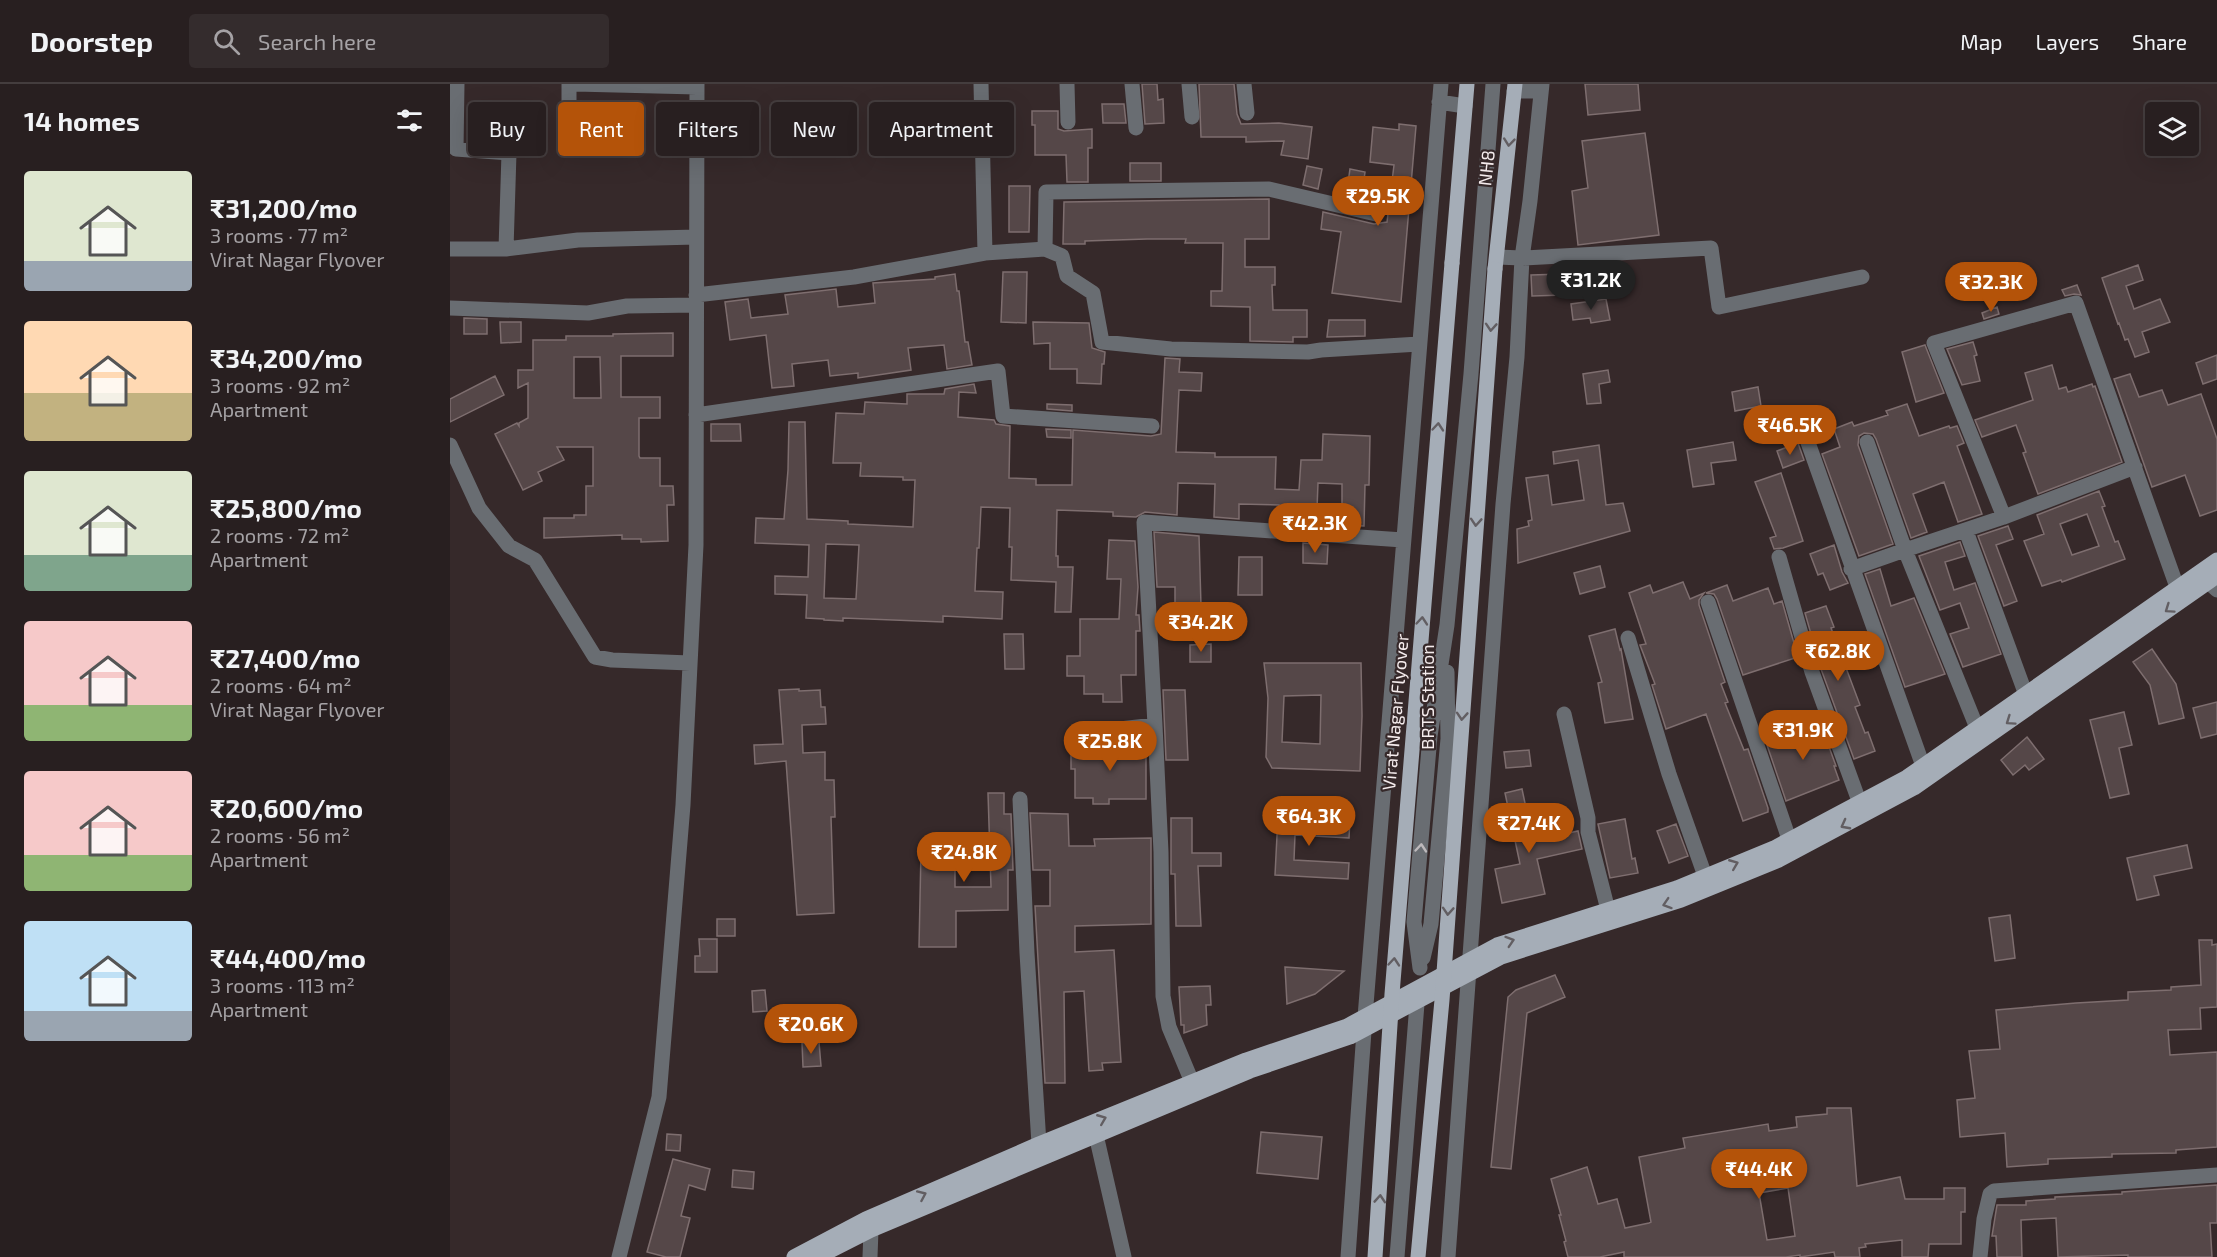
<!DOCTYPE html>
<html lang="en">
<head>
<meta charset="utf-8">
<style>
  :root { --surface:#281f20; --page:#342c2d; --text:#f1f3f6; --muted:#a5a2a5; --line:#443d3e; --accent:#b45309 }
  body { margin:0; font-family:"Exo 2",sans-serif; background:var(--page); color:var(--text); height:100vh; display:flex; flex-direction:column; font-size:22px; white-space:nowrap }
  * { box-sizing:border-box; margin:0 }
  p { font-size:20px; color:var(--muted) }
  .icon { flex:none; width:33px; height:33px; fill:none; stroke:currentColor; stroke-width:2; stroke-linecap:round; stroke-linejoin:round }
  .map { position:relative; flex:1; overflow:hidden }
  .panel { display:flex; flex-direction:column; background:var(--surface); width:450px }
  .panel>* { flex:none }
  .top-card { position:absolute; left:18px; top:18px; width:570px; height:54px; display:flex; gap:12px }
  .buttons { position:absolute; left:1695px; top:18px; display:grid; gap:12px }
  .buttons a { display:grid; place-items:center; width:54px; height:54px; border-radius:6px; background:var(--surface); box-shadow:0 6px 24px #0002,0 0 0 2px var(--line); font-size:30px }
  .price { position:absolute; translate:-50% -51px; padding:0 14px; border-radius:21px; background:var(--accent); color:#fff; font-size:20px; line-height:39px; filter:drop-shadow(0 2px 3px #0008) }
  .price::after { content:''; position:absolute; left:50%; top:36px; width:18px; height:14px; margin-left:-9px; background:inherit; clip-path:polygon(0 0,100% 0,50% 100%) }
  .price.current { background:#222; color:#fff }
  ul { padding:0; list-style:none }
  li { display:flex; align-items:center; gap:18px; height:150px; padding:0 24px }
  li span { display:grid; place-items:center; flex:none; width:168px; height:120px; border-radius:6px; color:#555 }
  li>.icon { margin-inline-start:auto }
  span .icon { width:72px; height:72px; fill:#fffc; stroke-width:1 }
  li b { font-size:26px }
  h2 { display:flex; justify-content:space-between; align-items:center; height:72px; padding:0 24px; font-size:26px }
  .tag { padding:0 21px; border-radius:6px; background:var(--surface); box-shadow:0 6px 24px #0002,0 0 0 2px var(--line); font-size:21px; line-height:54px }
  .tag.current { background:var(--accent); color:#fff }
  header { display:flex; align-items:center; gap:36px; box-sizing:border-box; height:84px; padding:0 30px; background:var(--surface); border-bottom:2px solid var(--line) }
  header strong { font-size:28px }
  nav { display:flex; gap:33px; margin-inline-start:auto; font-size:21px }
  .search { width:420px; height:54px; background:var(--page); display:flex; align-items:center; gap:15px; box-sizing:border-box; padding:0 21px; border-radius:6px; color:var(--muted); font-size:22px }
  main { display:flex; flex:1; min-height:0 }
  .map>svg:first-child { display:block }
</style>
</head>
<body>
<header>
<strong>Doorstep</strong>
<div class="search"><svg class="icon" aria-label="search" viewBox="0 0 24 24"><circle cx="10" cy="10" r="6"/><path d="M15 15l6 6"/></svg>Search here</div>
<nav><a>Map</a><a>Layers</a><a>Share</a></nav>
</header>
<main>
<section class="panel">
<h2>14 homes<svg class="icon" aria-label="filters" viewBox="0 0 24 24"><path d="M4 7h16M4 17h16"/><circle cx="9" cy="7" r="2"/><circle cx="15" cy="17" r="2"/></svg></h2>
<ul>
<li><span style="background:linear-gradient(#dfe7d0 75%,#9aa5b1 0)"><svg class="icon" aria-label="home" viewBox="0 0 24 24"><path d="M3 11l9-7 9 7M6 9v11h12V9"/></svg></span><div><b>₹31,200/mo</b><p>3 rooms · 77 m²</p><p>Virat Nagar Flyover</p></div></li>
<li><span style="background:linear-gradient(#ffd9b3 60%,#c2b280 0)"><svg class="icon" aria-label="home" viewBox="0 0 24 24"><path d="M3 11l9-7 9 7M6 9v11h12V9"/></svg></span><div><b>₹34,200/mo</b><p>3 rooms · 92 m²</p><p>Apartment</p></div></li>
<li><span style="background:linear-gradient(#dfe7d0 70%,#7fa58c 0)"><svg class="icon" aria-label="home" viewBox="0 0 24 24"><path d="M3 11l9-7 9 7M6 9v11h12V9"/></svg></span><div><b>₹25,800/mo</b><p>2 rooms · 72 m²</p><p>Apartment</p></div></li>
<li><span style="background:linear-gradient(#f6c9c9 70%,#8fb573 0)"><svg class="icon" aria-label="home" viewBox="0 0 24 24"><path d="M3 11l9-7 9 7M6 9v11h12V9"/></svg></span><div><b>₹27,400/mo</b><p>2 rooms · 64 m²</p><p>Virat Nagar Flyover</p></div></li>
<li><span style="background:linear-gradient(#f6c9c9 70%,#8fb573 0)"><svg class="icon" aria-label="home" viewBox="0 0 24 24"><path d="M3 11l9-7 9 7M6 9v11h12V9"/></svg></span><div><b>₹20,600/mo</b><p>2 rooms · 56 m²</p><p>Apartment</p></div></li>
<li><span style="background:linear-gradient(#bfe0f5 75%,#9aa5b1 0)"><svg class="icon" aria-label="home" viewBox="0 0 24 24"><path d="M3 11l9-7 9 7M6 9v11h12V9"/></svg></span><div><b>₹44,400/mo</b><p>3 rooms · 113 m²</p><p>Apartment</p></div></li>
</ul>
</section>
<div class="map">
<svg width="1767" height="1173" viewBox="0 0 1767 1173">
  <rect width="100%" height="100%" fill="#36292a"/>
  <!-- building -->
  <path fill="#554748" stroke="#7e6e6f" stroke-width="1.5" fill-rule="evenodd" d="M692,0H707L708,16L713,15L714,39L695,40Z
    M749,0H784L787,30L791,40L829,39L862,43L858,75L831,71L834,57L796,58V53H751Z
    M1135,0H1188L1190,26L1138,31Z
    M652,20H674L676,39H653Z
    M582,27H608V45L614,47L642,45V64H638V98H617L616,71H585V41H582Z
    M949,40L966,42L951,218L882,209L891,148L871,145L873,128L924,140L937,138L944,81L920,78L923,43L949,46Z
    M1195,49L1209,151L1128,161L1122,107L1138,104L1132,57Z
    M680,79H711V97H680Z
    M857,82L872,85L868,105L853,101Z
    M900,85L915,88L911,117L896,113Z
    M559,102H580L579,148H559Z
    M819,115V155H795V183H825V201H822L823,226H857V253H843V258L800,257V223L761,222V207H772L773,159H735L736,155H697L635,157V160H613L614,118Z
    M1688,181L1693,196L1676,202L1684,225L1710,215L1720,238L1692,248L1699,268L1685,273L1678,255L1675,256L1669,239L1668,240L1652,194Z
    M553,188H577L576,239L551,238Z
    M505,190L507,207H509L515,258H518L522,281L497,285L494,261L458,264L461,286L408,294V289L380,292L378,276L342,280L344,302L322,304L316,251L280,256L275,218L298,215L301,234L338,230L335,211L386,205L388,223L425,219L423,199L485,195V193Z
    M1113,190L1114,211L1082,212L1081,191Z
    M1627,201L1631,211L1624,210L1615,212L1612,206Z
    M1156,215L1160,236L1141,239L1140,234L1123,236L1121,220Z
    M1547,223L1549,230L1534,235L1532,229Z
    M14,234L37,235V250H14Z
    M879,236H915V252L877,253Z
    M50,238H71V258L51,259Z
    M583,238L639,239L642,264L655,268L654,280H652L651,300L627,299V285H600V259L584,260Z
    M223,249V272H171V313H210V334H189V372L190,374H210V402H223L224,421H217L218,457L191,458V455H172V451L94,454V434H124V431H136V402H143V363H107L114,376L88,388L92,397L73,406L45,350L67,339L69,342V339L78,334V299L68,304V286H83V256H116V252H163V250ZM124,273H150L151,314H124Z
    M1523,258L1527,271L1524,272L1530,297L1512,301L1497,265Z
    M1475,261L1494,309L1466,318L1452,268Z
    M1767,271V295L1753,300L1746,279Z
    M715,274L730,275L729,288L752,289L751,307L729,306L726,368L765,369V373H826L825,405L849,406L851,376H872L873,350L920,352L919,401H915L914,442L828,438L829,421L789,420V435L764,433L765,400L728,399L727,431L695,428L686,433L663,432V428L607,426L606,472H608V483H623L621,528H605L606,498L561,496L562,463H559L560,424L531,423L529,464H527L525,507L553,508L552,535L493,532V538L393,534V537L374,536V535L356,534L357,511L325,510V492L358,493L359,461L305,459L306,434L334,435L338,386L339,338H355L357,435L398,437V440L463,443L465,396H453V393L410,392L411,379H383L386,329L414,330L415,318L457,320V310H494L495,305L524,300L526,309L509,308L508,333L544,336L546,340L560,342L559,394L586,395V401H622L623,346L701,352L711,350ZM868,399L892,400V425H867ZM376,460L409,461L406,515L374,514Z
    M1602,281L1609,305L1616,303L1618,308L1642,300L1643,303L1645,302L1672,378L1588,410L1573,369L1576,368L1566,341L1532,353L1525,336L1583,316L1575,289Z
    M1158,286L1160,298L1149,300L1151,319L1137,320L1133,290Z
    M1680,290L1689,313L1712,306L1718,321L1751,310L1767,355V426L1750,432L1735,391L1702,403L1664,295Z
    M45,292L54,311L0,338V315Z
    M1308,303L1311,322L1285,327L1282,308Z
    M597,320L622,321V327L597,325Z
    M1457,320L1469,352L1499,342L1500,344L1507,342L1514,359L1507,362L1532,430L1508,438L1494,398L1463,410L1477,448L1461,454L1426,355L1423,350L1414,349L1409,352L1408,361L1443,460L1409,472L1372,370L1390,363L1384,345L1402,338L1404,342L1438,331L1436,327Z
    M261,340H290L291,357H261Z
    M596,345L621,346V354L597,353Z
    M1283,358L1286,376L1261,379L1264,400L1243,403L1237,366Z
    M1348,359L1354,376L1333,384L1327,367Z
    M1149,361L1156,421L1173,419L1180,447L1068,479L1067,445L1079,442L1078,437L1082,436L1076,394L1098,391L1102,421L1134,416L1128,376L1104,380L1103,368Z
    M1331,389L1353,457L1333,464L1324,465L1320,454L1326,452L1305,398Z
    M1649,407L1655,422L1652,423L1665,458L1668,457L1675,475L1612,498L1611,496L1592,502L1574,457L1594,450L1587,431ZM1637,430L1649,462L1622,471L1610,440Z
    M1558,442L1563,455L1546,461L1567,517L1554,522L1528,452Z
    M704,448L749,452L751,522H725V503H707Z
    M659,456L685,457L688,503L686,531H689L690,547H686V591H671L672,618H653V610H634V592H617V572H630V535H669L671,495H657Z
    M1510,458L1515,472L1495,478L1504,506L1525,499L1551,570L1513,583L1500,550L1519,544L1510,519L1490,526L1469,472Z
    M853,459L878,461L877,480L853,479Z
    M1384,461L1392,488L1398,499L1380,506L1373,489L1368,491L1360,470Z
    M789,473H812V511H788Z
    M1150,482L1155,503L1130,510L1124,489Z
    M1430,485L1441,522L1464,514L1495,590L1455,603L1415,490Z
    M1233,498L1240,515L1254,509L1249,516V521L1275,598L1271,600L1278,618L1275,619L1294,666L1298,665L1318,724V728L1293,737L1256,630L1216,645L1202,601L1205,600L1190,561L1196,560L1179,509L1200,501L1203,509Z
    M1277,501L1283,517L1318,504L1324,520L1332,517L1348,573L1293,591L1267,515L1264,510L1256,509Z
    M1376,522L1384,543L1381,544L1410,621L1405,623L1415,649L1418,648L1425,667L1404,675L1371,585L1355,529Z
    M709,531H736V547H710Z
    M1165,545L1170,566L1171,565L1183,635L1155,639L1148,599L1152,598L1139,552Z
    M554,550H573L574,585H555Z
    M761,560V578H740V561Z
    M1702,565L1726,600L1734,634L1709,640L1700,601L1683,578Z
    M814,579H911L912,632L910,687L822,684L816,673L818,614ZM871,611L870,660L832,658L834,612Z
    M349,605V607L370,606L371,623H375L376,640L352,641L353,669L375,668V696H384L385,733H381L384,829L347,831L336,677L305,680L304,661L333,660L329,606Z
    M713,606H735L738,676H716Z
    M1767,618V650L1751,654L1743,624Z
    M1674,628L1682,661L1669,664L1679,710L1660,714L1640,636Z
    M1370,638L1386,682H1384L1389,696L1336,717L1316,658Z
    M1577,653L1594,675L1579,686L1575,681L1563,691L1551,676Z
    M678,660H696V715H659V720H643V714H625V685H621V662Z
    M1079,666L1081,682L1056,684L1054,668Z
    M1072,705L1083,757L1128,747L1132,765L1087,775L1095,810L1052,819L1045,785L1070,780L1055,709Z
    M538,709H554V730H561L563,786H558V826L506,827V863H469L471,767H505V803H541Z
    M580,729L618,730L619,762H645L644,755L701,754V840L625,842V868L664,866L671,978L652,979L653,986L639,987L634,907L614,908L615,999H595L585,822H600V786H583Z
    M828,732L900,736L899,754L845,751L844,776L899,779L898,795L825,791Z
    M721,734H742V769H771V782H748L751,842H726L725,790H721Z
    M1175,735L1182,775L1185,774L1188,789L1160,794L1148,740Z
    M1226,740L1238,772L1219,779L1207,747Z
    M1737,761L1742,784L1704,792L1709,811L1687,816L1677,774Z
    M1560,831L1565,874L1545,877L1539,834Z
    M267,835H285V852H267Z
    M249,855H267V888H245V872H250Z
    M1749,856H1762V861L1767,860V923L1750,924L1751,945L1718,946L1720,971L1767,968V1063L1726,1066V1069L1662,1070V1073L1598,1075V1080L1557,1083L1555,1049L1510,1053L1507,1016L1525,1014L1519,967L1550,965L1546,926L1626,919L1678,916V908L1721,906V903L1751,901Z
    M835,883L894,887L865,910L837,920Z
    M1105,891L1115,913L1077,929L1061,1085L1041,1083L1058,913L1066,906Z
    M760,902L761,921H756L757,941L734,949V941H731L729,903Z
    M315,906L317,927L303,928L302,907Z
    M369,958L371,982L353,983L352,959Z
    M1377,1024H1401L1407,1102L1450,1093L1455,1115H1494V1104H1515V1128H1511V1160H1479L1478,1173H1452V1156L1415,1160L1416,1163L1409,1164L1410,1173H1385L1384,1168L1350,1173V1171L1336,1173H1174V1168L1150,1173H1118L1114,1158L1116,1157L1109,1131H1111L1101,1095L1137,1083L1148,1120L1167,1115L1175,1144L1199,1139L1201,1138L1189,1073L1235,1064L1233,1054L1318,1040L1319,1047L1347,1043L1346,1033L1377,1030ZM1338,1104L1345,1152L1317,1156L1309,1109Z
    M811,1048L872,1053L868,1095L807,1089Z
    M217,1050L231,1051L230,1067L216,1066Z
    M223,1075L260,1085L255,1106L239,1101L231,1132L240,1134L230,1173H216L197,1168Z
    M283,1086L304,1088L303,1105L282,1103Z
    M1767,1101V1139H1760L1762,1173H1678V1171L1608,1173L1606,1134L1571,1136L1572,1173H1547L1546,1152H1542L1547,1121H1576V1117L1605,1115V1113L1672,1110V1108Z"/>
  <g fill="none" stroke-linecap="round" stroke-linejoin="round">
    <!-- minor -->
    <path stroke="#696d72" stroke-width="15" d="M7,0L6,65L59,69L56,165
      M119,0V43
      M125,0L247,3
      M617,0L618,38
      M682,0L686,44
      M739,0L742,33
      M794,0L797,29
      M1064,7H1091
      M989,18L1015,22
      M0,165H56L128,156L246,153
      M595,165L612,172L617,192L643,209L652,258L721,265L858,268L871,266L969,260
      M535,169L595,165L596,108L819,105L926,130
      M1047,173L1072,174L1261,164L1269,223L1412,193
      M246,211L404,193L535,169L531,0
      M0,224L138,229L177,222L246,221
      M246,331L548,287L553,332L702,342
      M1355,350L1473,682
      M0,361L29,424L59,462L85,476L145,573L162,576L240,579
      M1685,383L1554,433L1484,259L1626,219L1727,503
      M1516,447L1576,611
      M1329,473L1362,588L1409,717
      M1401,485L1455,466L1417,358
      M1746,495L1758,498L1767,506
      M1258,518L1339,755
      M1178,554L1219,690L1255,792
      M1114,630L1138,734V748L1158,826
      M705,641L694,438L953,456
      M1527,644L1455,466L1554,433
      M652,647L705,641L711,768L713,912L719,943L742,998
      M570,715L577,869L589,1060
      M973,874L981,840L998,655L997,588
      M970,884L964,838L980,652L997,541L1021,290L1043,0
      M646,1051L674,1173
      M169,1173L209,1013L233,721L246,461L247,0
      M420,1173L421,1146
      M898,1173L915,933L991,0
      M947,1173L968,907
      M998,1173L1053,420L1067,273L1072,174L1080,117L1092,0
      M1530,1173L1534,1135L1540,1110L1544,1107L1767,1091"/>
    <!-- major -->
    <path stroke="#a5adb7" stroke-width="15" d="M1002,179L1017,0
      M1045,185L1065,0
      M344,1173L416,1135L589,1060L796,976L897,942L1047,861L1227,804L1324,764L1457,693L1767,476
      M368,1173L421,1146L800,987L900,953L1051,873L1231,816L1329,776L1464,704L1767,492"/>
    <!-- major-bridge -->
    <path stroke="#a5adb7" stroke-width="15" d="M925,1173L942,910L1002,179
      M968,1173L992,916L1045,185"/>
  </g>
  <!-- one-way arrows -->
  <defs><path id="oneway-chevron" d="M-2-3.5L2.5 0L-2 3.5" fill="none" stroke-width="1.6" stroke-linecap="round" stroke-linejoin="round" transform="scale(1.5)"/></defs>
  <g stroke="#625e62">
    <use href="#oneway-chevron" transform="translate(1059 58) rotate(96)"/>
    <use href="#oneway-chevron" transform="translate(1041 243) rotate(94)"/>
    <use href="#oneway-chevron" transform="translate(988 343) rotate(-85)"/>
    <use href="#oneway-chevron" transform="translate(1026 438) rotate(94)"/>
    <use href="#oneway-chevron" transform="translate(1719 525) rotate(145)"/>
    <use href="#oneway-chevron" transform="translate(972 537) rotate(-85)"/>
    <use href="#oneway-chevron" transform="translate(1012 632) rotate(94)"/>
    <use href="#oneway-chevron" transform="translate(1560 637) rotate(145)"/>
    <use href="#oneway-chevron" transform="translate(1395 741) rotate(152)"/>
    <use href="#oneway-chevron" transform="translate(1284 780) rotate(-22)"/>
    <use href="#oneway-chevron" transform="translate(1217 820) rotate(162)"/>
    <use href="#oneway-chevron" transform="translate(998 827) rotate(94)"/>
    <use href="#oneway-chevron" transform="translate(1060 857) rotate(-18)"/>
    <use href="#oneway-chevron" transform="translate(944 878) rotate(-85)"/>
    <use href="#oneway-chevron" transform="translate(652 1035) rotate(-22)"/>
    <use href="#oneway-chevron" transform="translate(472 1111) rotate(-24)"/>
    <use href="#oneway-chevron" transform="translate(930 1115) rotate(-86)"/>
  </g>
  <use stroke="#bdb9bc" href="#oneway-chevron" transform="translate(971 764) rotate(-85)"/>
  <g text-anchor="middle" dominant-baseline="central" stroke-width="4.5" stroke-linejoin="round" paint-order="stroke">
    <!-- street labels -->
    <g font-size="18" fill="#f5eced" stroke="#36292a">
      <text transform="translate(1036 84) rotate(-84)">NH8</text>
      <text transform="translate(977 613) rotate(-90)">BRTS Station</text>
      <text transform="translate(945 628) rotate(-85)">Virat Nagar Flyover</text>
    </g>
  </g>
</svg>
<div class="buttons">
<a><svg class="icon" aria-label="layers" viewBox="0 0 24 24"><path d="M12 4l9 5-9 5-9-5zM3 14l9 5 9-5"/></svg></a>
</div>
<b class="price" style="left:928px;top:143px">₹29.5K</b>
<b class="price current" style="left:1141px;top:227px">₹31.2K</b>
<b class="price" style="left:1541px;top:229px">₹32.3K</b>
<b class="price" style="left:1340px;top:372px">₹46.5K</b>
<b class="price" style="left:865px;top:470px">₹42.3K</b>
<b class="price" style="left:751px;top:569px">₹34.2K</b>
<b class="price" style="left:1388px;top:598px">₹62.8K</b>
<b class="price" style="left:1353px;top:677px">₹31.9K</b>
<b class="price" style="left:660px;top:688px">₹25.8K</b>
<b class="price" style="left:859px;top:763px">₹64.3K</b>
<b class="price" style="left:1079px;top:770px">₹27.4K</b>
<b class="price" style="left:514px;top:799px">₹24.8K</b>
<b class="price" style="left:361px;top:971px">₹20.6K</b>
<b class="price" style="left:1309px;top:1116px">₹44.4K</b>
<div class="top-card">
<a class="tag">Buy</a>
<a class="tag current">Rent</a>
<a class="tag">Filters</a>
<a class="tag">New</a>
<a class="tag">Apartment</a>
</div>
</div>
</main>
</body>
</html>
